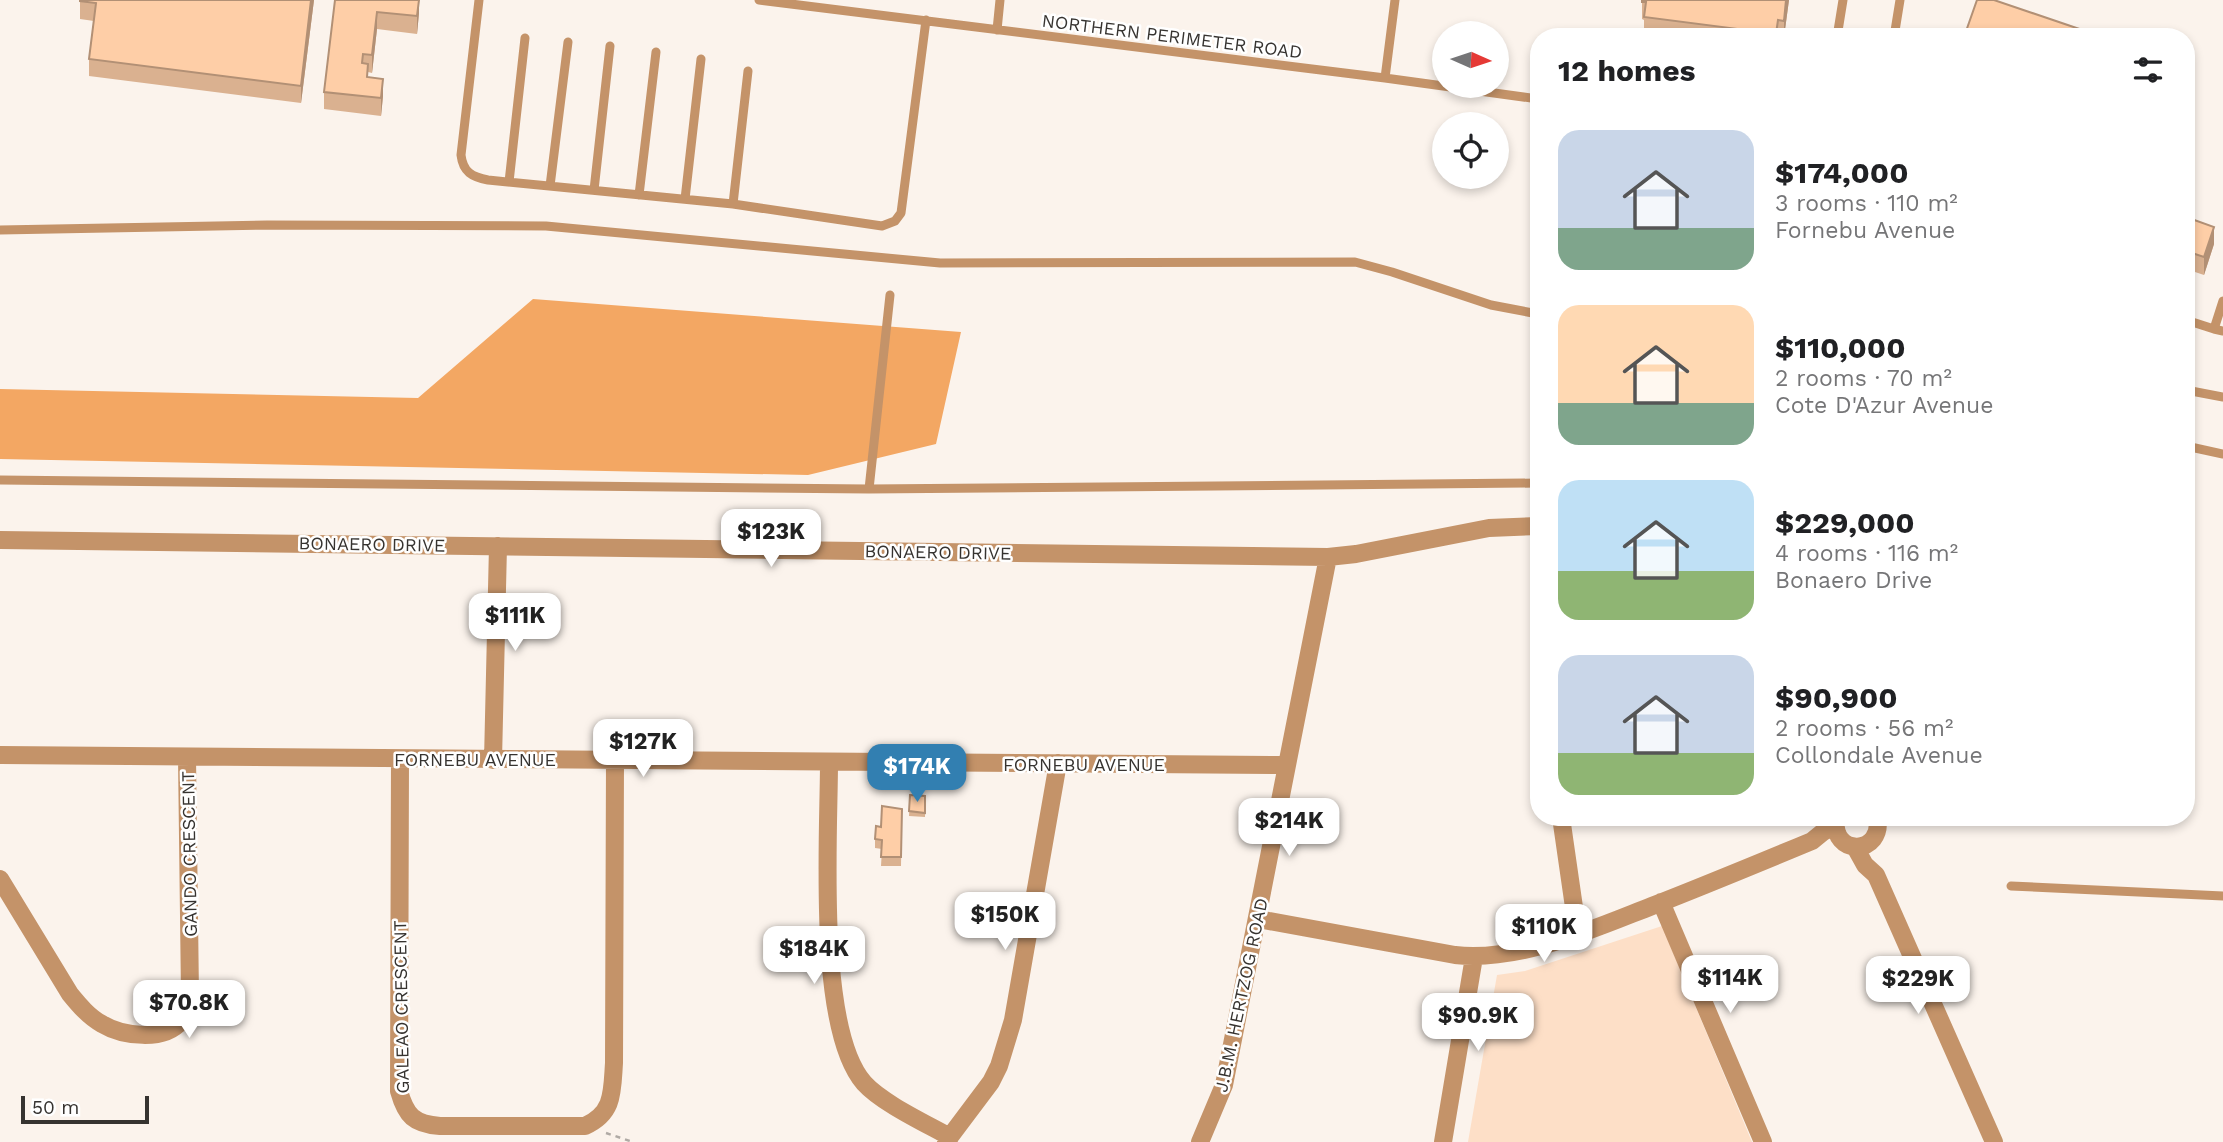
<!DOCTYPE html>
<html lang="en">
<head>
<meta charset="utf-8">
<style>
  :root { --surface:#fff; --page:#f2f2f2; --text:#202124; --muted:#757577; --accent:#327fb1 }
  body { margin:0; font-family:"Work Sans",sans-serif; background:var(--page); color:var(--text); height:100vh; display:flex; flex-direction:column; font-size:26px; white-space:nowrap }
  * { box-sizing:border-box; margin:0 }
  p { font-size:23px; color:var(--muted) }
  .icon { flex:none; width:38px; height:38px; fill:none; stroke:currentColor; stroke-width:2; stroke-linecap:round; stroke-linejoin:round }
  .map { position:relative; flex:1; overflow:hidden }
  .details { position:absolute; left:1530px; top:28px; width:665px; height:798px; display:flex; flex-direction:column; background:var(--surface); border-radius:28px; box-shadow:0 4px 10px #0003 }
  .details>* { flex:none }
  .needle { width:46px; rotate:93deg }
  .buttons { position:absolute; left:1432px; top:21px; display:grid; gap:14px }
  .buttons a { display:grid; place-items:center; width:77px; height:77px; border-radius:50%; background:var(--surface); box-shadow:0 4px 10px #0003; font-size:35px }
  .scale { position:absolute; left:21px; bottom:18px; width:128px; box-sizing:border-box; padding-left:7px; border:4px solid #363330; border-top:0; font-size:19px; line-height:24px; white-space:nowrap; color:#363330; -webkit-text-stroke:5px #fff; paint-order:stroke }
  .price { position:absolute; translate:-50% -60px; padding:0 16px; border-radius:14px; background:#fff; color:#222; font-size:23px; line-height:46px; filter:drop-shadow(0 2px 4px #0008) }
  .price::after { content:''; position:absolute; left:50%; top:42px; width:21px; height:16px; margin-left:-10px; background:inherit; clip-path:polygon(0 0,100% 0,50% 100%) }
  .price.active { background:var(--accent); color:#fff }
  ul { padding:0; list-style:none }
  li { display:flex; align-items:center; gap:21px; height:175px; padding:0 28px }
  li span { display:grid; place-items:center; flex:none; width:196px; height:140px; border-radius:21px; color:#555 }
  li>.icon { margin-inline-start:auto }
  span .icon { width:84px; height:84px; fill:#fffc; stroke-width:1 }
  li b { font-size:30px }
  h2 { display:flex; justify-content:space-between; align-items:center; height:84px; padding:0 28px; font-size:30px }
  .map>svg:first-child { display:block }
</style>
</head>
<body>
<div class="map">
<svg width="2223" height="1142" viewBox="0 0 2223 1142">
  <rect width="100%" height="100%" fill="#fbf3ec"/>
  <!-- green -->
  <path fill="#fddfc7" d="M1662,926L1752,1142H1468L1497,975L1525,971Z"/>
  <!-- forest -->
  <path fill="#f3a763" d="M533,299L961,332L936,444L808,475L0,459V389L418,398Z"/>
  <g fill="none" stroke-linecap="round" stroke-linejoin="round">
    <!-- path -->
    <path stroke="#b0aaa5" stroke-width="2.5" stroke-dasharray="5 5" stroke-linecap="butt" d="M606,1133L633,1142"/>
    <!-- service -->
    <path stroke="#c49369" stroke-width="9" d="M479,0L461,155C463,172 472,177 488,180L733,204L882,226L895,221L901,213L926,20
      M759,0L1385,78L1538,99
      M997,30L1000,0
      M1837,37L1843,0
      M1894,37L1900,0
      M1385,78L1395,0
      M509,182L525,38
      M550,186L568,42
      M594,190L610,46
      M639,195L656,52
      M685,199L701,59
      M733,204L748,71
      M0,230L267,225L546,226L940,263L1355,262L1392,272L1491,305L1538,314
      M2223,301L2214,329L2223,331
      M2186,320L2214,329
      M2186,390L2223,397
      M2186,446L2223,454
      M0,480L869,489L1538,483
      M869,489L890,295
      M2011,886L2223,896"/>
    <!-- minor -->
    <path stroke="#c49369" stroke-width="18" d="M0,540L1328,557L1356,554L1489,528L1538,526
      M0,755L1286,765
      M400,759L399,1091C406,1116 414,1124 440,1126H585C614,1113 612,1092 614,1063L615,759
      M493,760L498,546
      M829,762C829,836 816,1028 864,1083C882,1103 925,1123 950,1137
      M1561,817L1578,935
      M1836,817C1830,858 1885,855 1877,817
      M1855,847L1865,865L1876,875L1994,1142
      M0,879L70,994C79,1005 89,1017 102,1024C122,1036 164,1042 181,1021C187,1014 188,1005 190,995L187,757
      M1661,902L1763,1142
      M1258,919L1455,955C1520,962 1593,929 1652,906C1706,885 1759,863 1812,841L1823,832L1835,826
      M946,1142L991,1082L999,1066L1013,1020L1058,763
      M1200,1142L1224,1085L1328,557
      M1443,1142L1474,957"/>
  </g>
  <!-- wall -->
  <path fill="#dab190" d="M80,0H314L301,103L89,76V59L94,21L80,19Z
    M335,0L419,13L417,34L377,29L372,73L368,72V77L383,96L381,116L324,109V92Z
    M1642,0H1789L1784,37H1661L1644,35V20L1642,19Z
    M2186,217L2214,244L2204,275L2186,269Z
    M910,795L925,796V817L909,816Z
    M902,809L901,866H881L882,849L875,848V839L881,827Z"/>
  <!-- shaded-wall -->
  <path fill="#b29075" d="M311,0H314L301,103V86Z
    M419,0V13L417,34V16Z
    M1786,0H1789L1784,37V21Z
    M377,12V29L372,73V55Z
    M383,79V96L381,116V98Z
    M2214,227V244L2204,275V257Z"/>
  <!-- building -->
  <path fill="#fecea7" stroke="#b29075" stroke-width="2" d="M80,0H311L301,86L89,59L96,3L80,1Z
    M335,0H419L417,16L377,12L372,55L363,54L362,63L368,64L367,77L383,79L381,98L324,92Z
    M1642,0H1786L1784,21L1778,20L1776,34L1644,17L1646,2H1642Z
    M1977,0H1994L2103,37H1964Z
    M2186,217L2214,227L2204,257L2186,251Z
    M910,795L925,796V813L909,811Z
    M882,806L902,809L901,857H881L882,840L875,839L876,826L881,827Z"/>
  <g text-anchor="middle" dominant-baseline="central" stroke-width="5" stroke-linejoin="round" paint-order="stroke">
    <!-- street labels -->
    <g font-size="18" fill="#363330" stroke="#fff">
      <text transform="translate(1172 36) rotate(7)">NORTHERN PERIMETER ROAD</text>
      <text transform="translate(372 544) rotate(1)">BONAERO DRIVE</text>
      <text transform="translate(938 552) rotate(1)">BONAERO DRIVE</text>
      <text x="475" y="759">FORNEBU AVENUE</text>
      <text x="1084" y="764">FORNEBU AVENUE</text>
      <text transform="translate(189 854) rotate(-91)">GANDO CRESCENT</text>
      <text transform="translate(1241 995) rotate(-78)">J.B.M. HERTZOG ROAD</text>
      <text transform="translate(401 1007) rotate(-91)">GALEAO CRESCENT</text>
    </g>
  </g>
</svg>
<div class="buttons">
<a><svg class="needle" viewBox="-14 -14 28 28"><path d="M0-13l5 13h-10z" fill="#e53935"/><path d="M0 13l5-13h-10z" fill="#757577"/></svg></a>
<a><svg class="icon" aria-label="locate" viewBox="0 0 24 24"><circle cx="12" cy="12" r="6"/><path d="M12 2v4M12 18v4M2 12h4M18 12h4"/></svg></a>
</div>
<div class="scale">50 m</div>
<b class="price" style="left:771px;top:569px">$123K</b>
<b class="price" style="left:515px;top:653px">$111K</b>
<b class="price" style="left:643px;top:779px">$127K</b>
<b class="price active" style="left:917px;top:804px">$174K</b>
<b class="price" style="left:1289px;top:858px">$214K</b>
<b class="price" style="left:1005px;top:952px">$150K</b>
<b class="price" style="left:1544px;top:964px">$110K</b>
<b class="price" style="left:814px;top:986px">$184K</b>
<b class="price" style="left:1730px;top:1015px">$114K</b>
<b class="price" style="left:1918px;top:1016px">$229K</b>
<b class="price" style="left:189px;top:1040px">$70.8K</b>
<b class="price" style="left:1478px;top:1053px">$90.9K</b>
<section class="details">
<h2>12 homes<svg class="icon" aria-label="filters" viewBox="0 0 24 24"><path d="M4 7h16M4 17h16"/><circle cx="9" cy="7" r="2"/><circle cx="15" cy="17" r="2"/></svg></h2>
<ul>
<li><span style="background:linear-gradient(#c9d6e8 70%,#7fa58c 0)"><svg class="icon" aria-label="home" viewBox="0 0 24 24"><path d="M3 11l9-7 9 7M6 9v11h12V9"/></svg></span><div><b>$174,000</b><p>3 rooms · 110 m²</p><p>Fornebu Avenue</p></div></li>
<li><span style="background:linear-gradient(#ffd9b3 70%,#7fa58c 0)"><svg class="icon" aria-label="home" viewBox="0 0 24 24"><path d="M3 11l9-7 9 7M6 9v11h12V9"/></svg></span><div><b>$110,000</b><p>2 rooms · 70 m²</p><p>Cote D'Azur Avenue</p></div></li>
<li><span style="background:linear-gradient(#bfe0f5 65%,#8fb573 0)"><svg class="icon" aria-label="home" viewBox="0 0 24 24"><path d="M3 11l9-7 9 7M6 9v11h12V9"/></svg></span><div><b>$229,000</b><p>4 rooms · 116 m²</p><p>Bonaero Drive</p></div></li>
<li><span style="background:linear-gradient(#c9d6e8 70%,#8fb573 0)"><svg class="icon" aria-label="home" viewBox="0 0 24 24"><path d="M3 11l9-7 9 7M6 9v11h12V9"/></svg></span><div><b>$90,900</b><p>2 rooms · 56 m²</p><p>Collondale Avenue</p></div></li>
</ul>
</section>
</div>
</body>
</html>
